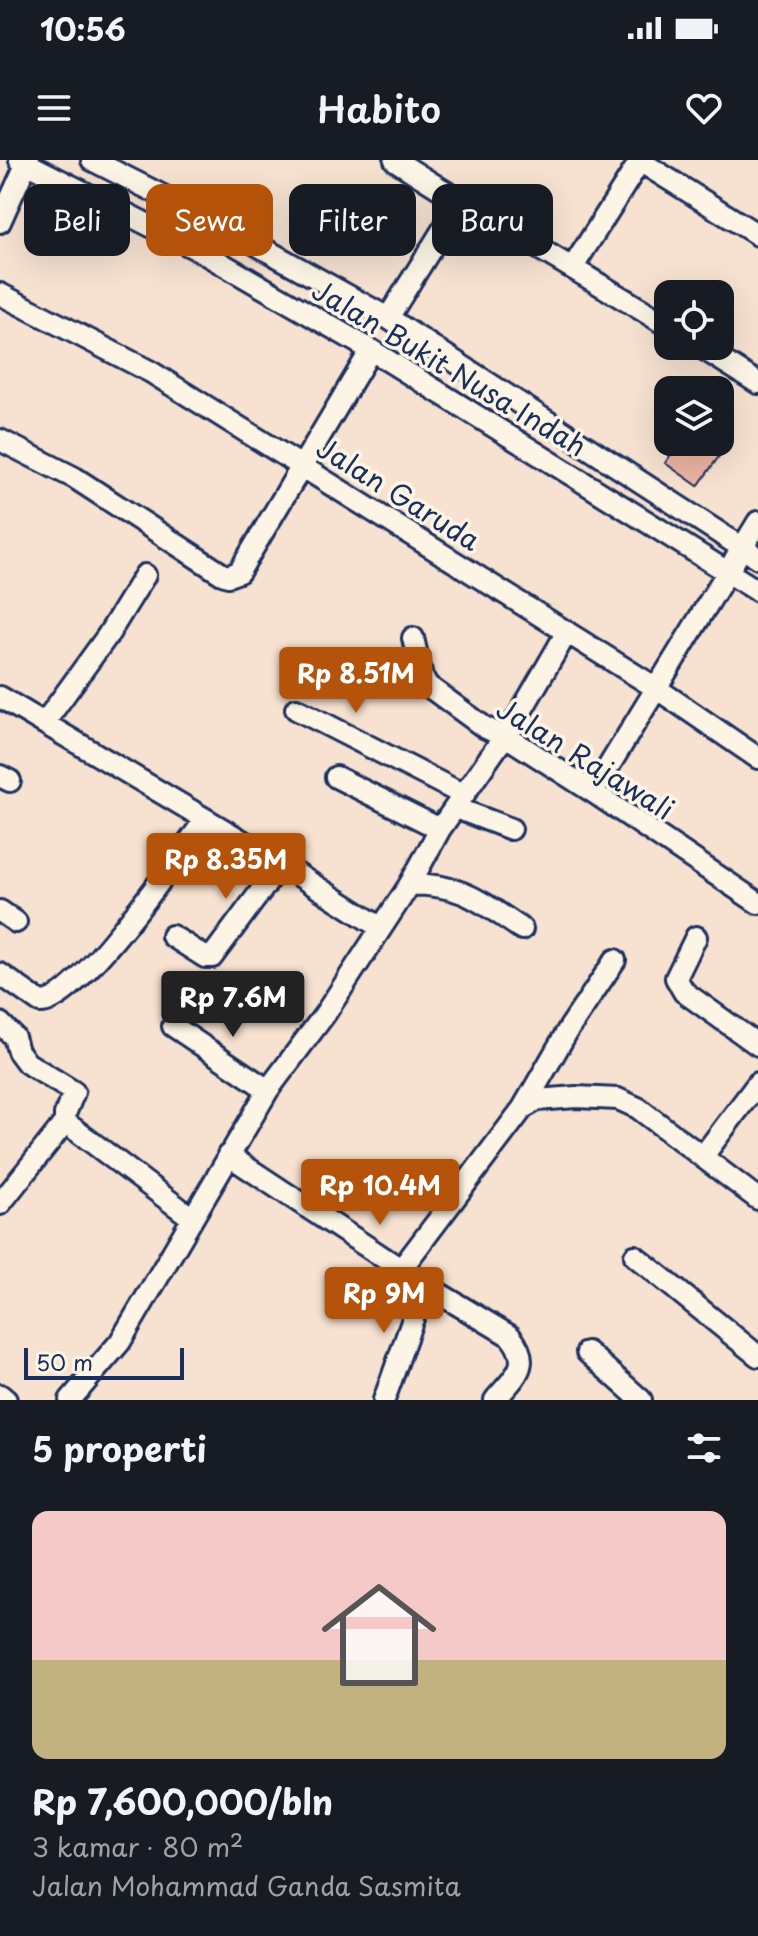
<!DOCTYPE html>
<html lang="id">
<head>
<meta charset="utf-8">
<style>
  :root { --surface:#171b24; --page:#242831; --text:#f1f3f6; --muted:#9ea1a6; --accent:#b45309 }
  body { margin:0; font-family:"Playpen Sans",sans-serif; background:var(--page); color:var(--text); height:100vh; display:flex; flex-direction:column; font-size:30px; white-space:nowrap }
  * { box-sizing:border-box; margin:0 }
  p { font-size:26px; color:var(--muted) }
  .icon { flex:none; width:44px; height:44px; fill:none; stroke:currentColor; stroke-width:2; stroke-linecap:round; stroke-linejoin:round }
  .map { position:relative; height:1240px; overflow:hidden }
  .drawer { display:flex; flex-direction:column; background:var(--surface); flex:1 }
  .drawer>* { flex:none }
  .banner { position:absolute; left:24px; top:24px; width:710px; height:72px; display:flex; gap:16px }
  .fabs { position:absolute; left:654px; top:120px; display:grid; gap:16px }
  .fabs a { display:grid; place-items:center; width:80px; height:80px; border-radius:16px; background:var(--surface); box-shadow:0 8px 32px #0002; font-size:40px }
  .scale { position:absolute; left:24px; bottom:20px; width:160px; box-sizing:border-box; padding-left:8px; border:4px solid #1b2f5e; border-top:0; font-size:22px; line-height:28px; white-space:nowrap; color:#1b2f5e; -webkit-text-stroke:6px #fcf5e5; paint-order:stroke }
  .price { position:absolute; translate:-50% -68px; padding:0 18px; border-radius:8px; background:var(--accent); color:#fff; font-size:26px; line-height:52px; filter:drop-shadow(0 2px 4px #0008) }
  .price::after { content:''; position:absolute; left:50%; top:48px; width:24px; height:18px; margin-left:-12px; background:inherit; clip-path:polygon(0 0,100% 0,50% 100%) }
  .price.selected { background:#222; color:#fff }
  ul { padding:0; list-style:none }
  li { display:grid; align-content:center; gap:16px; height:424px; padding:0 32px }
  li span { display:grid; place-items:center; height:248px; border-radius:16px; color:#555 }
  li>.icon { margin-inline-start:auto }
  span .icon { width:144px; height:144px; fill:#fffc; stroke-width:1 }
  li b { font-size:34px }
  h2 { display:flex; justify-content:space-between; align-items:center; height:96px; padding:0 32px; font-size:34px }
  .chip { padding:0 28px; border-radius:16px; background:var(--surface); box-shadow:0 8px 32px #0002; font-size:28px; line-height:72px }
  .chip.selected { background:var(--accent); color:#fff }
  .status { display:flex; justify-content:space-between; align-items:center; height:56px; padding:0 40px; background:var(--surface); direction:ltr }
  .status svg { height:22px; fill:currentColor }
  header { display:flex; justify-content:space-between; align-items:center; height:104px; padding:0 32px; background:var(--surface); font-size:36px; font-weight:600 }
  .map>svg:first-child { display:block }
</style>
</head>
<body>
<div class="status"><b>10:56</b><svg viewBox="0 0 49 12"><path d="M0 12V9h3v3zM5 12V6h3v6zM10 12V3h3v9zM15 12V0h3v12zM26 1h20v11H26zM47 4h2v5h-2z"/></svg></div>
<header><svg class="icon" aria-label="menu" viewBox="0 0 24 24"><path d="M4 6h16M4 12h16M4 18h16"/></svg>Habito<svg class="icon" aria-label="heart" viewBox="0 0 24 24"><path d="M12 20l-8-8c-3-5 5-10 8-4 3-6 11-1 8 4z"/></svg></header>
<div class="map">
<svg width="758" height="1240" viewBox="0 0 758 1240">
  <rect width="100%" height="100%" fill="#f7e2d1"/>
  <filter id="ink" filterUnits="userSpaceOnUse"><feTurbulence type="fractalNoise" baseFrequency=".0125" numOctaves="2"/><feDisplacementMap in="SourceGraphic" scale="16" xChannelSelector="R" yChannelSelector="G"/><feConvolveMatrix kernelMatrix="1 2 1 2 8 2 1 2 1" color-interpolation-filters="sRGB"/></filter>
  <g filter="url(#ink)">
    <!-- building -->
    <path fill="#ecb4a2" stroke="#1b2f5e" stroke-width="2" d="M720,280L727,285L698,326L665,303L680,282Z"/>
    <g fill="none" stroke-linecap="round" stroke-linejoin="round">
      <defs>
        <path id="minor" d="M20,0L200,91L371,190L758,431
          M92,0L232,71L388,158L758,398
          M395,0C484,58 578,110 668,166
          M638,0L758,75
          M0,62L28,0
          M573,107L640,1
          M0,134L151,212L656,528L758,598
          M388,158L460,42
          M699,186L758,223
          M0,280L75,318L222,414L228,416L239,412L371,190
          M413,478L422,517L428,526L484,567L515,582L593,632L758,743
          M0,537L281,704L381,768
          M296,549L464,635
          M45,562L108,475L145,415
          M0,616L10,621
          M336,617L440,669
          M593,632L758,362
          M456,648L511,669
          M410,724C464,725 478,740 522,769
          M0,751L16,762
          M172,776L205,797H212L281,704
          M696,777L676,818L684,832L758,885
          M0,814L40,842C76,845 181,692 205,660
          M0,863L14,877L18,891L27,903L74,932L65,954V962L0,1044
          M173,866L268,930
          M523,948L568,870L615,800
          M65,962L192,1058
          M228,995L425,1125L510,1176C534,1205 514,1217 495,1240
          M703,996L758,923
          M635,1096L758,1196
          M402,1108L523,948L537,940L576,937L618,939L638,948L758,1039
          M587,1192L641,1240
          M0,1235L6,1240
          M70,1240L120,1182L268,930L325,854L410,724L440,669L499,584L505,579L567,472
          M384,1240L425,1125"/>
      </defs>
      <!-- minor casing -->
      <use href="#minor" stroke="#1b2f5e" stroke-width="26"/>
      <!-- minor -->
      <use href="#minor" stroke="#fcf5e5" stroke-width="20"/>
    </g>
  </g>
  <g text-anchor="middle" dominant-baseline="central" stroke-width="7" stroke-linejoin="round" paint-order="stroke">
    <!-- street labels -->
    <g font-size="28" fill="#1b2f5e" stroke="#fcf5e5">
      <text transform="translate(450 207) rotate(31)">Jalan Bukit Nusa Indah</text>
      <text transform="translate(399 333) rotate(32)">Jalan Garuda</text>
      <text transform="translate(586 598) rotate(32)">Jalan Rajawali</text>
    </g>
  </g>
</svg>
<div class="fabs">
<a><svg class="icon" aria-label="locate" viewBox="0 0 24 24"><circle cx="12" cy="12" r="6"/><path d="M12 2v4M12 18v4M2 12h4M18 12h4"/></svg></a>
<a><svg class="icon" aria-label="layers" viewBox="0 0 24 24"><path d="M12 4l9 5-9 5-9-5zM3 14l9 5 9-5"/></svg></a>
</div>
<div class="scale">50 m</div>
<b class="price" style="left:356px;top:555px">Rp 8.51M</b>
<b class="price" style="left:226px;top:741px">Rp 8.35M</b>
<b class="price selected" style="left:233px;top:879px">Rp 7.6M</b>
<b class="price" style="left:380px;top:1067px">Rp 10.4M</b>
<b class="price" style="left:384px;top:1175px">Rp 9M</b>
<div class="banner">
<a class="chip">Beli</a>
<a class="chip selected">Sewa</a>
<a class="chip">Filter</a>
<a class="chip">Baru</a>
</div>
</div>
<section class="drawer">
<h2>5 properti<svg class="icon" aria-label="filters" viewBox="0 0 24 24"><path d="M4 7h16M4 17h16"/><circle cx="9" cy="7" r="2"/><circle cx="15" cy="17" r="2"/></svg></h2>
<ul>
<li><span style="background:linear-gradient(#f6c9c9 60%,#c2b280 0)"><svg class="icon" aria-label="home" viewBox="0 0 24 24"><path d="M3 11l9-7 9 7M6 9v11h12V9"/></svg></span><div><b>Rp 7,600,000/bln</b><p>3 kamar · 80 m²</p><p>Jalan Mohammad Ganda Sasmita</p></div></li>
</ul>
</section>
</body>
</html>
